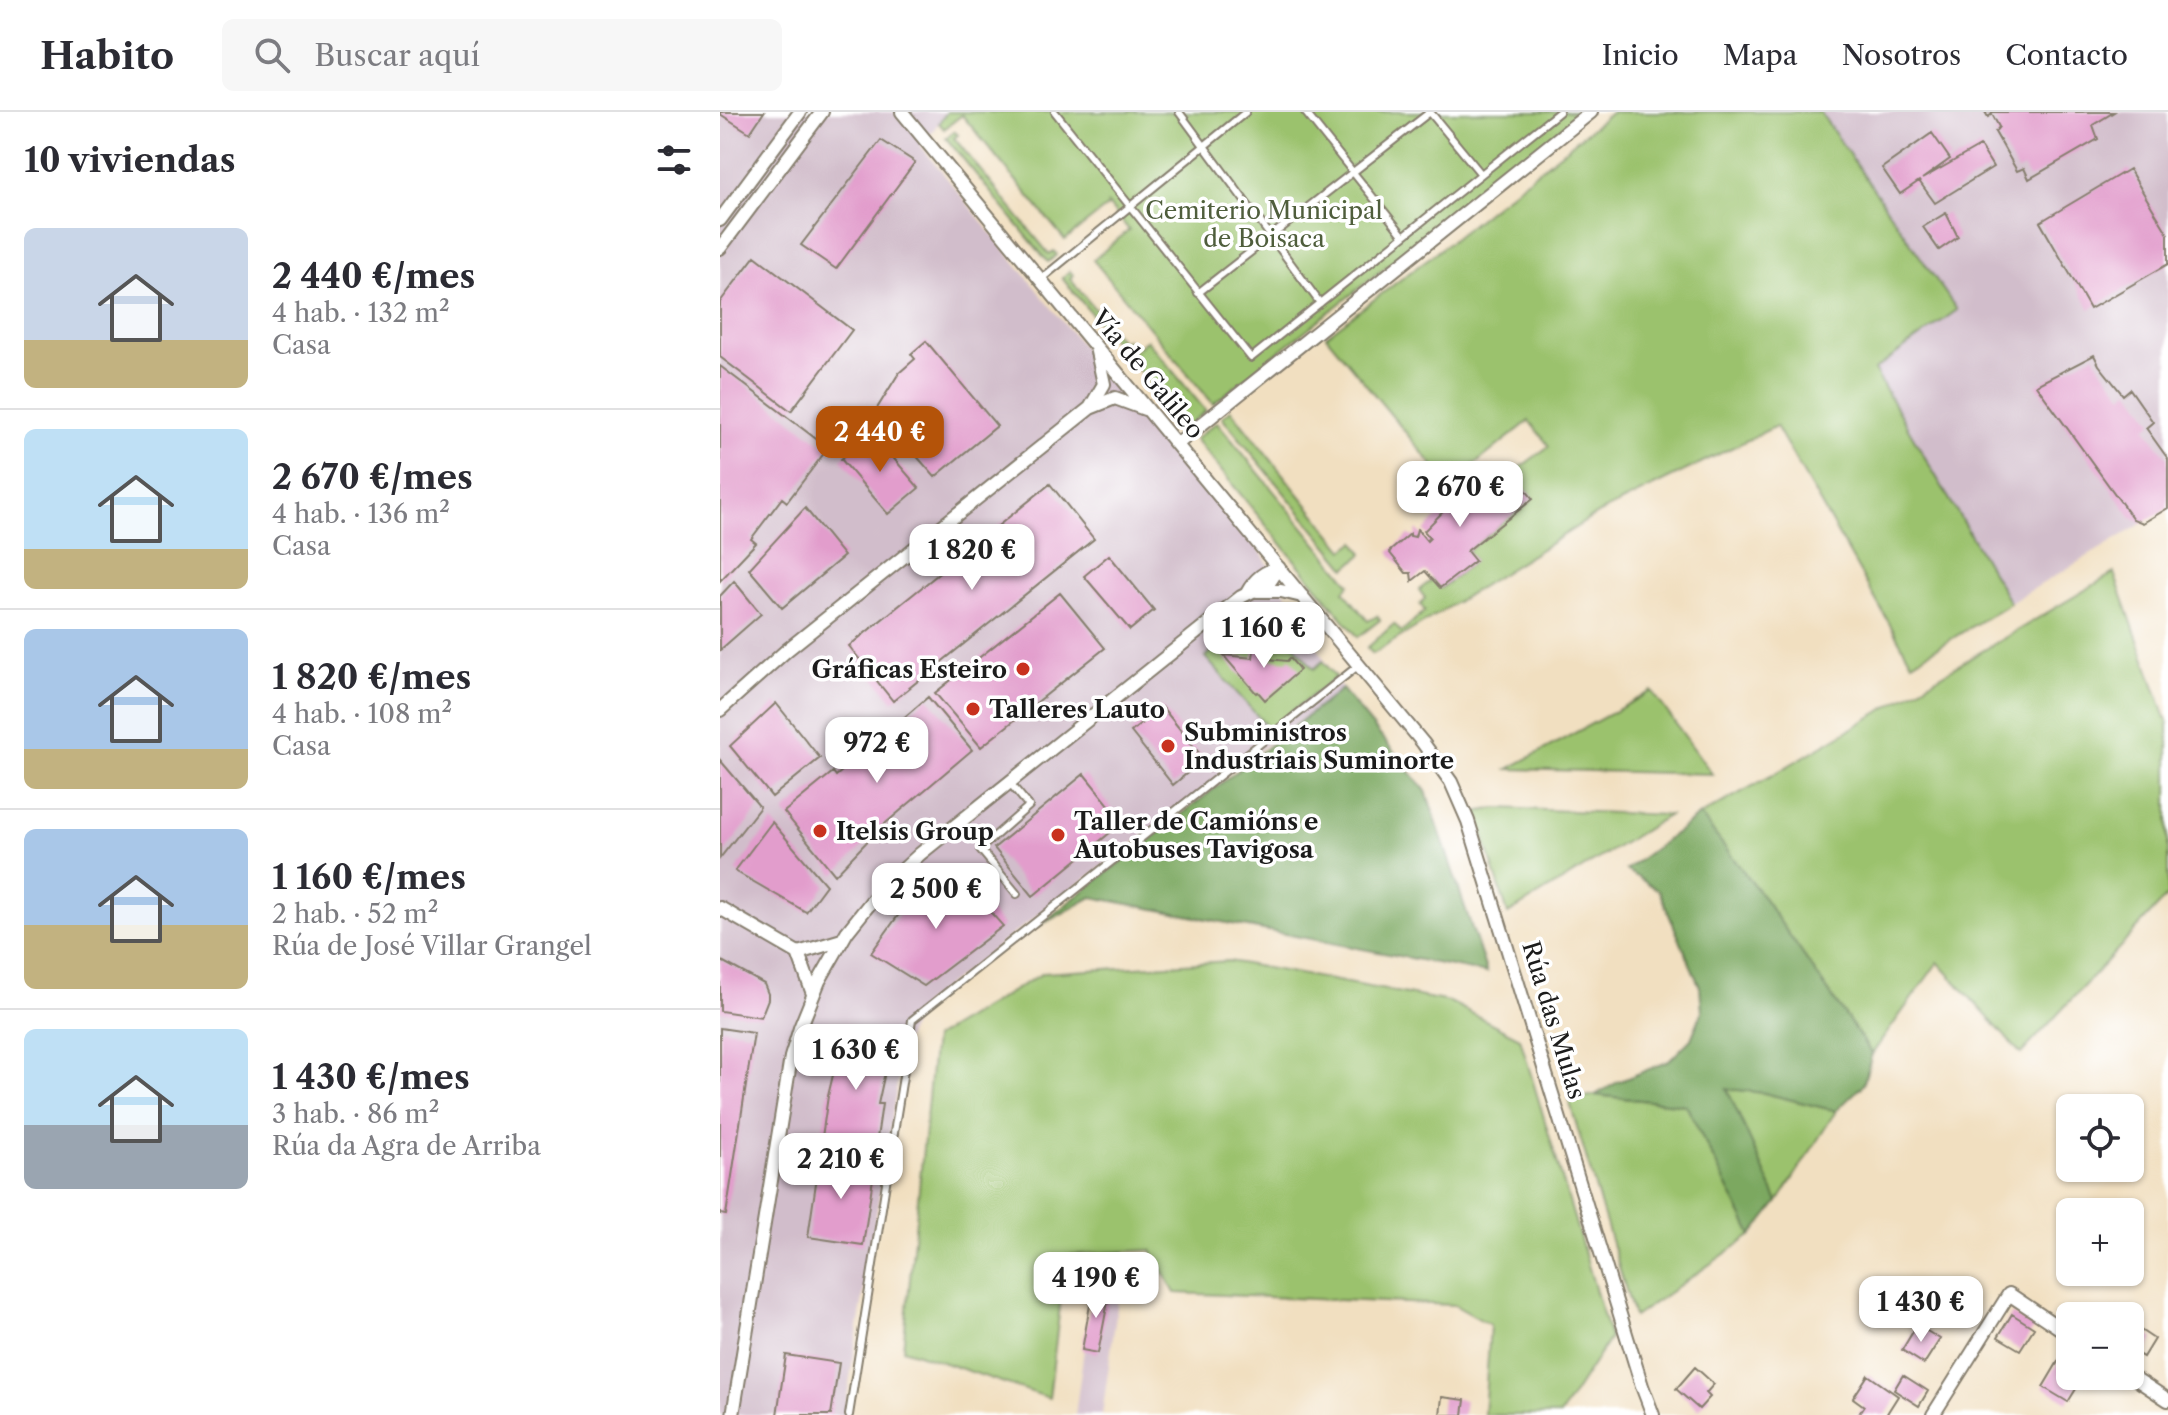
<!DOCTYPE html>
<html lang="es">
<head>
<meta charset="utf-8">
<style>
  :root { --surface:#fff; --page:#f7f7f7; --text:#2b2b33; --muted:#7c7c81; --line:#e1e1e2; --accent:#b45309 }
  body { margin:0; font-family:"Libre Caslon Text",serif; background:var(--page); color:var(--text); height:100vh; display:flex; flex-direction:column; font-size:30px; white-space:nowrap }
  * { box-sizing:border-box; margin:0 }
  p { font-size:26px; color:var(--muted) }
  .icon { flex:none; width:44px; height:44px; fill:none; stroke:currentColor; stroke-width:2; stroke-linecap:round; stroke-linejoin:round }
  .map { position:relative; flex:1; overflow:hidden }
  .details { display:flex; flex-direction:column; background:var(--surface); width:720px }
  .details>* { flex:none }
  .fabs { position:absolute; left:1336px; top:982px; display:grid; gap:16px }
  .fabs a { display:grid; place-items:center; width:88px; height:88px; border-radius:12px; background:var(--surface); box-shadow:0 2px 6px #0004; font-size:40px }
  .price { position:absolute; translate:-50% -68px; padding:0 18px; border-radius:16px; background:#fff; color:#222; font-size:26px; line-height:52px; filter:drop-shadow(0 2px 4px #0008) }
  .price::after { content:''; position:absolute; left:50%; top:48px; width:24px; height:18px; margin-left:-12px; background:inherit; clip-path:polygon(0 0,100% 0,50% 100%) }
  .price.on { background:var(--accent); color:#fff }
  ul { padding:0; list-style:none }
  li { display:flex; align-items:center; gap:24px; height:200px; padding:0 24px }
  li+li { border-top:2px solid var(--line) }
  li span { display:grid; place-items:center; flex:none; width:224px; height:160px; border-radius:12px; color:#555 }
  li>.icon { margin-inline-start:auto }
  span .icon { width:96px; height:96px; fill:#fffc; stroke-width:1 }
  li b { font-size:34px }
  h2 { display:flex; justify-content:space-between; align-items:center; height:96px; padding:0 24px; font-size:34px }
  header { display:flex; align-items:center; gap:48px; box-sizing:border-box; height:112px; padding:0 40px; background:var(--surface); border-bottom:2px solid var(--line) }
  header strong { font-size:38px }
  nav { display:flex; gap:44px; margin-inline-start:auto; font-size:28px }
  .search { width:560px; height:72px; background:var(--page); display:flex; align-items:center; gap:20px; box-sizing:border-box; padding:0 28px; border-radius:12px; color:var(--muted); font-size:30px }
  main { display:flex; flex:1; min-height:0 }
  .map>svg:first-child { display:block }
</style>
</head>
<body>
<header>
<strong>Habito</strong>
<div class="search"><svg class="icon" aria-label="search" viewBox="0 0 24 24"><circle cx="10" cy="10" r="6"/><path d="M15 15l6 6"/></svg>Buscar aquí</div>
<nav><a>Inicio</a><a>Mapa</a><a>Nosotros</a><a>Contacto</a></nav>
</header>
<main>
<section class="details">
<h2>10 viviendas<svg class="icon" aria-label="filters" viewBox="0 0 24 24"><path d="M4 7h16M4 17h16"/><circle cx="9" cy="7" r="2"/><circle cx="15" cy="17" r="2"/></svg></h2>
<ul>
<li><span style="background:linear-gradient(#c9d6e8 70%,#c2b280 0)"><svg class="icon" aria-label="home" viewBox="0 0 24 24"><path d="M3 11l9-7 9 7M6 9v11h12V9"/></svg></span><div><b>2 440 €/mes</b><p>4 hab. · 132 m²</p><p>Casa</p></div></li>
<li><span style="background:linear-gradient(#bfe0f5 75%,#c2b280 0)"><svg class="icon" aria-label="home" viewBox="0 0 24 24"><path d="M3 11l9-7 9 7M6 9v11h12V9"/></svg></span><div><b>2 670 €/mes</b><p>4 hab. · 136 m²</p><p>Casa</p></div></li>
<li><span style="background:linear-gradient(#a9c7e8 75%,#c2b280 0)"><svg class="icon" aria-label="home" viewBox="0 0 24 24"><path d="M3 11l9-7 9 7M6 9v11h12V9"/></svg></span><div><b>1 820 €/mes</b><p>4 hab. · 108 m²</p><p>Casa</p></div></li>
<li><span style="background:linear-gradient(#a9c7e8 60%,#c2b280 0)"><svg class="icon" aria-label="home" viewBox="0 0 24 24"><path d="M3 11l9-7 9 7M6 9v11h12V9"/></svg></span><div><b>1 160 €/mes</b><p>2 hab. · 52 m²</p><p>Rúa de José Villar Grangel</p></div></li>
<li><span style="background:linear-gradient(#bfe0f5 60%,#9aa5b1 0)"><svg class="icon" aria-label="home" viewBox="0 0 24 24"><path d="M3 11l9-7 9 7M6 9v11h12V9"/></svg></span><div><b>1 430 €/mes</b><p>3 hab. · 86 m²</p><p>Rúa da Agra de Arriba</p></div></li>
</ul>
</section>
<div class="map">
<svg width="1448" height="1303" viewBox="0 0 1448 1303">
  <rect width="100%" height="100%" fill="#fff"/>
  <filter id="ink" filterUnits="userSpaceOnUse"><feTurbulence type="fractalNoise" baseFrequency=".0125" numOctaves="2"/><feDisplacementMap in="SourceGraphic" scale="16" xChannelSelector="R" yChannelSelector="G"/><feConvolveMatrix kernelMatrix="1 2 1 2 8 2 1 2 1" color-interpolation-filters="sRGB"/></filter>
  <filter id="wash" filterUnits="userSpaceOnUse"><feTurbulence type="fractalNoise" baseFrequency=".006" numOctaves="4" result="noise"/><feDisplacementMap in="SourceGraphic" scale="32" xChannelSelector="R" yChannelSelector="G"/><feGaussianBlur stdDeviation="1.8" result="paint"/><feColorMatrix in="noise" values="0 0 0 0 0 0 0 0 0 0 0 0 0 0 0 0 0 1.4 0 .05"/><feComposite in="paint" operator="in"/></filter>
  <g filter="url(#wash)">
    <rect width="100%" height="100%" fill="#f1dfc0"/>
    <!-- industrial -->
    <path fill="#d1bdcb" d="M0,0H227L201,34L389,267L522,408L622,577L345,782L204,891L184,930L124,1303H0Z
      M1100,0H1448V396L1290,491L1154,257L1237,198Z
      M378,1135L405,1138L382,1303H355Z"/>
    <!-- green -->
    <path fill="#9bc26d" stroke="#5c6f44" stroke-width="2" d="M227,0H861L493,292L373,148L409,118L387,91L388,94L345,128L242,3L224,17L219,11Z
      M892,0H1100L1237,198L1154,258L1290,491L1192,551L1056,314L879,401L653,542L647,536L674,512L681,520L705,499L700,492L705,486L699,478L713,467L721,476L754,449L747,439L812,387L805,377L803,378L794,367L791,369L787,365L829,334L809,309L729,373L606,224L722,136Z
      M234,19L238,23L234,26L329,142L334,139L337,143L328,150L226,26Z
      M350,159L353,163L350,167L402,230L406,227L409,232L401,238L342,166Z
      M427,228L486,299L466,315L407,244Z
      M511,298L624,438L635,430L643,442L626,456L502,305Z
      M497,310L630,472L624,479L648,509L657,504L660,508L638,525L475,327Z
      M1394,461L1448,612V783L1301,942L1218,850L1152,942L1040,781L980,703L1051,664Z
      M552,495L564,502L574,515L566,523L594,557L603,549L616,565L549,617L485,545L546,497Z
      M932,579L992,662L788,657Z
      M777,696L949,703L788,802L756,700Z
      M509,849L730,890L800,926L890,1226L840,1303H764L770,1213L734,1193L455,1181L432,1138L346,1143L329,1286L183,1237L214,926L323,861Z
      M1006,976L1044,981L1116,999L1058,1090Z
      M875,983L966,993L1032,1123L914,1205L849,988Z"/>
    <!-- forest -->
    <path fill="#7ca860" stroke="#4c623e" stroke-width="2" d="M622,577L706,679L767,861L372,785L317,815Z
      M980,703L1040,781L1152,942L1143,973L1116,999L1044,981L1007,977L1058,1090L1032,1123L966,993L875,983L898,970L949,949L971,927L982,900L980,875L939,779L906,758Z"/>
    <g id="blocks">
      <!-- building -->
      <path fill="#e29dcc" d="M0,0H44L30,21L0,2Z
        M1265,0H1394L1373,13L1378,27L1309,67L1304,56L1297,59L1275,20L1279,15L1272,2L1268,5Z
        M1212,21L1230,47L1202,67L1260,34L1273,55L1215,91L1199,69L1180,82L1162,56Z
        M161,28L195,50L116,157L81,133Z
        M1409,57L1448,122V152L1370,197L1320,110Z
        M1226,101L1238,125L1219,138L1203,115Z
        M35,144L132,218L71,299L0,245V190Z
        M206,229L277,314L215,365L156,298L179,261L195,247L191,242Z
        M1374,243L1379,253L1403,283L1410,277L1433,310L1426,316L1448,347V396L1423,411L1413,407L1316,273Z
        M0,254L108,336L67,390L62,386L31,427L36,431L0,469Z
        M152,321L199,376L168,402L121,347Z
        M765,357L776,367L767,378L770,380L787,365L791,369L794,367L803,378L805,377L813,387L747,439L755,449L720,476L705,459L692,469L691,461H686L669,440L690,422V424L695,425L697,417L707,429L710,426L704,419Z
        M330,372L374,427L173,589L129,534Z
        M85,396L124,444L62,496L29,457Z
        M389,443L434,498L410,518L364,464Z
        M14,469L41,502L0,538V484Z
        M340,481L385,536L261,635L215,581Z
        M535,528L550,529L548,547L567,549L570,546L580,558L545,588L538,580L536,581L503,543L533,546Z
        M208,585L252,638L160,716L115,763L64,700L113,660L116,664Z
        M56,591L100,646L52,685L10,634Z
        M442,595L484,647L453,673L411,620Z
        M0,648L40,695L0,746Z
        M364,662L403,710L313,784L274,736Z
        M52,710L106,773L86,800L15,759Z
        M236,762L283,814L204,874L151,841L185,794L211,771L216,780Z
        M0,848L44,872L48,882V887L41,905L0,899Z
        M0,916L34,921L6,1103L0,1102Z
        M124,917L169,942L158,992H162L156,1033L102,1025L108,984Z
        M100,1044L155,1053L143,1133L88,1125Z
        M373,1176L390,1179L378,1241L362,1238Z
        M1292,1202L1314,1216L1300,1238L1278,1225Z
        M1197,1213L1220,1227L1204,1252L1182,1238Z
        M1416,1215L1434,1227L1423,1245L1410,1237V1225Z
        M66,1243L119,1251L111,1303H57Z
        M1339,1248L1350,1255V1264H1364L1348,1290L1323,1275Z
        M975,1255L994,1272L986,1281L990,1285L979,1297L956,1277Z
        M1148,1263L1178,1284L1166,1303H1138L1144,1294L1133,1286Z
        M1183,1263L1208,1279L1199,1294L1174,1278Z
        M722,1285L745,1288L743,1303H720Z"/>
    </g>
  </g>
  <g filter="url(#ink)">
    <use href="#blocks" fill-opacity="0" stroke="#867e6e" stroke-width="2"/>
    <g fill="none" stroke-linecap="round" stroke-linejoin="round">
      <defs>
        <path id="lane" d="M335,0L531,246L839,0
          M459,0L600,191
          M585,0L683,123
          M710,0L761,62
          M321,167L526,0
          M478,181L710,0
          M290,671L309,694L260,737L297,782
          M129,1303L192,908L639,553"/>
        <path id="street" d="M182,0L703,631L731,670L748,709L922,1274L933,1303
          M0,108L80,0
          M0,136L102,0
          M370,296L384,272L376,235
          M457,332L871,0
          M537,479H561L582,484
          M0,598L67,538L370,296L395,286L425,297
          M0,796L78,841L93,882
          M78,841L122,828
          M1410,1263L1448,1288
          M13,1303L71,945L80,916L99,869L127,820L159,780L200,742L521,485L549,471L559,456C543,459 534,468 527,481
          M1213,1303L1289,1182L1350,1223"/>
      </defs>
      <!-- lane casing -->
      <use href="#lane" stroke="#867e6e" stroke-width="10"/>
      <!-- street casing -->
      <use href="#street" stroke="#867e6e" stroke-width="16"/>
      <!-- lane -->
      <use href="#lane" stroke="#fff" stroke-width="6"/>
      <!-- street -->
      <use href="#street" stroke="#fff" stroke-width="12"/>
    </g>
  </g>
  <!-- markers -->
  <g fill="#c8321e" stroke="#fff" stroke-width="3">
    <circle cx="303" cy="557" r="8"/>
    <circle cx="253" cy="597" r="8"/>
    <circle cx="448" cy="634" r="8"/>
    <circle cx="100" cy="719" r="8"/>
    <circle cx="338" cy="723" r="8"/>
  </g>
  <g text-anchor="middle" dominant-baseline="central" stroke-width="7" stroke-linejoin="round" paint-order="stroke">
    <!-- park labels -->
    <g font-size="24" fill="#4f5e3c" stroke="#fff">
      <text x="544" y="98">Cemiterio Municipal<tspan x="544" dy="28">de Boisaca</tspan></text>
    </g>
    <!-- street labels -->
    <g font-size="24" fill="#1c1c1c" stroke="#fff">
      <text transform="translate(428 262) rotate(50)">Vía de Galileo</text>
      <text transform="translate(834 908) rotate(73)">Rúa das Mulas</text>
    </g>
    <!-- poi labels -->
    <g font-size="24" font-weight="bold" fill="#1c1c1c" stroke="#fff" text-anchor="start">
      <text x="287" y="557" text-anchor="end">Gráficas Esteiro</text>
      <text x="269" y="597">Talleres Lauto</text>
      <text x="464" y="620">Subministros<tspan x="464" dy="28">Industriais Suminorte</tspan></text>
      <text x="354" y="709">Taller de Camións e<tspan x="354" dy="28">Autobuses Tavigosa</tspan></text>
      <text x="116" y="719">Itelsis Group</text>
    </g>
  </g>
</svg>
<div class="fabs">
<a><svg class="icon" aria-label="locate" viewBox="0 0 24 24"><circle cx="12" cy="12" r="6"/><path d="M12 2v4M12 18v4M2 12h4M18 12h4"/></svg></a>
<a>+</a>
<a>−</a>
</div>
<b class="price on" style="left:160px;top:362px">2 440 €</b>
<b class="price" style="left:740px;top:417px">2 670 €</b>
<b class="price" style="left:252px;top:480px">1 820 €</b>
<b class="price" style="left:544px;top:558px">1 160 €</b>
<b class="price" style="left:157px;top:673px">972 €</b>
<b class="price" style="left:216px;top:819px">2 500 €</b>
<b class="price" style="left:136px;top:980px">1 630 €</b>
<b class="price" style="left:121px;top:1089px">2 210 €</b>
<b class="price" style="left:376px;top:1208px">4 190 €</b>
<b class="price" style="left:1201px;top:1232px">1 430 €</b>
</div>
</main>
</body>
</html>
